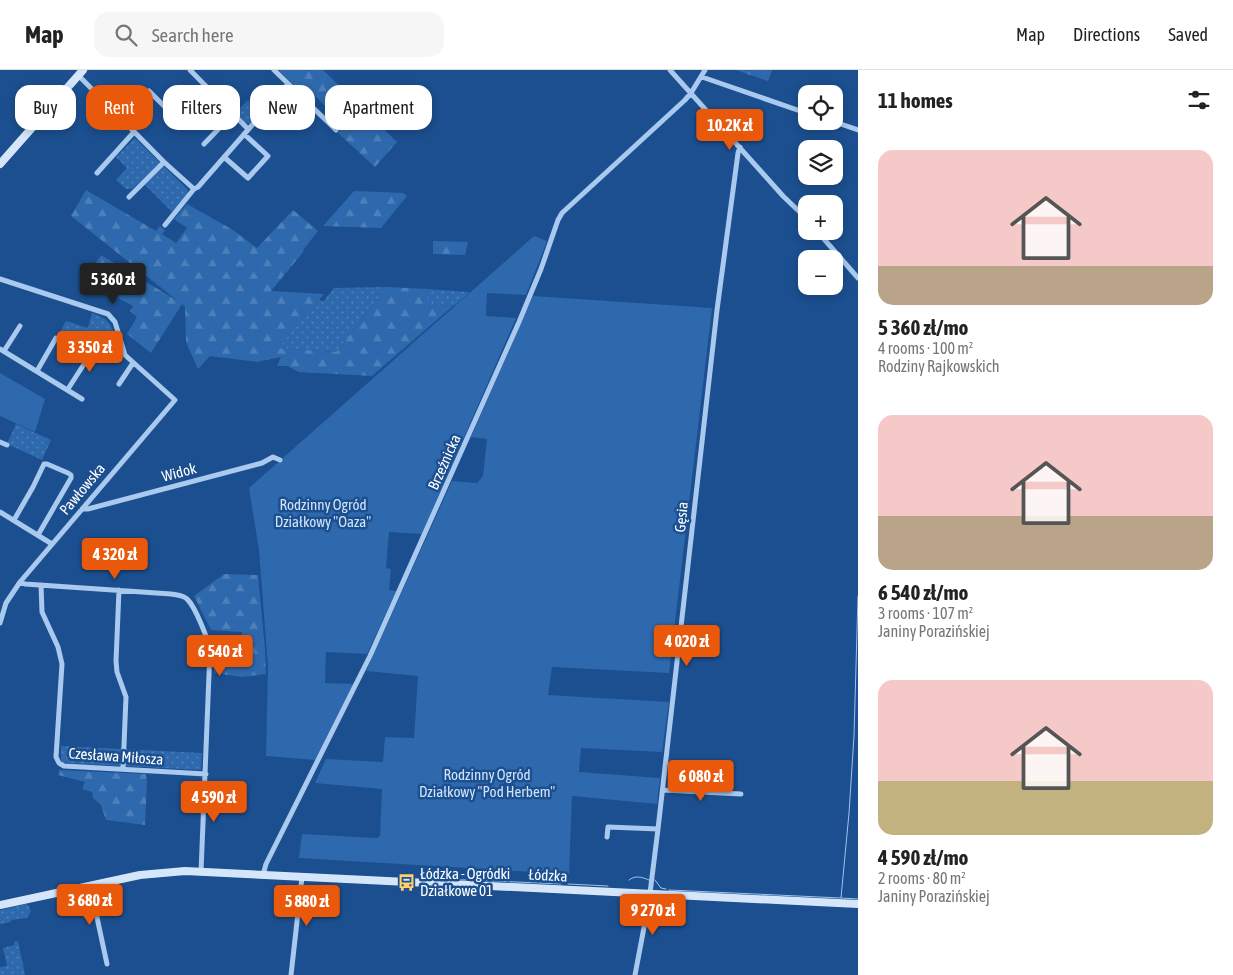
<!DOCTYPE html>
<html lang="en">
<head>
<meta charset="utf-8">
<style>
  :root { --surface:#fff; --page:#f6f6f6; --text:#222; --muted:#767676; --line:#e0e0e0; --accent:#ea580c }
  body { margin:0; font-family:"Asap Condensed",sans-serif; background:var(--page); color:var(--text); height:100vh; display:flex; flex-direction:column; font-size:19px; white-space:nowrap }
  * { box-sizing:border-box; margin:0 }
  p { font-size:16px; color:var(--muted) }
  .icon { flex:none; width:28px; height:28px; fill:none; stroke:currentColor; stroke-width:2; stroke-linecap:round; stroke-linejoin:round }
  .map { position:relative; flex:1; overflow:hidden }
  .details { display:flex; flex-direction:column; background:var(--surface); width:375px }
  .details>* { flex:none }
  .guide { position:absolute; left:15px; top:15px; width:475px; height:45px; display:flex; gap:10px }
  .controls { position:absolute; left:798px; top:15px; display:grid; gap:10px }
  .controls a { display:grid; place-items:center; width:45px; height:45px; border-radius:10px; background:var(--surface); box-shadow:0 2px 8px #0003; font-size:25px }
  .price { position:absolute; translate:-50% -42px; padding:0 11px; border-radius:5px; background:var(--accent); color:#fff; font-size:16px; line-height:32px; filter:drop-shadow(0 1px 2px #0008) }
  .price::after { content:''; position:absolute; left:50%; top:30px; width:15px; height:11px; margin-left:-8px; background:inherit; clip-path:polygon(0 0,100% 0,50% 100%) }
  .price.active { background:#222; color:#fff }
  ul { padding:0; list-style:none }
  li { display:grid; align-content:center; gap:10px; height:265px; padding:0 20px }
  li span { display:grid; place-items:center; height:155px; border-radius:15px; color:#555 }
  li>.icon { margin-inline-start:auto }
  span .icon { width:90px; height:90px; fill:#fffc; stroke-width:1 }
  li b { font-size:21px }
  h2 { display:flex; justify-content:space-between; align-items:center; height:60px; padding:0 20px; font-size:21px }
  .tag { padding:0 18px; border-radius:15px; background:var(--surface); box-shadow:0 2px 8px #0003; font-size:18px; line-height:45px }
  .tag.active { background:var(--accent); color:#fff }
  header { display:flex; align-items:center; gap:30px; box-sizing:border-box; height:70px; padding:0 25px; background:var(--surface); border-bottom:1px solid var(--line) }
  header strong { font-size:24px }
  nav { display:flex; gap:28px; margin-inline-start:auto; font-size:18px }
  .search { width:350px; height:45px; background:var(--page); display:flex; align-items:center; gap:12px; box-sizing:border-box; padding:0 18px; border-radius:15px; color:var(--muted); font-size:19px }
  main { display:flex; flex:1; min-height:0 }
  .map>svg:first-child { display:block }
</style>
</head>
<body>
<header>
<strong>Map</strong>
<div class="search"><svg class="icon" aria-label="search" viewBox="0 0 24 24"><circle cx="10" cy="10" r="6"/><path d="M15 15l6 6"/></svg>Search here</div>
<nav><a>Map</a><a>Directions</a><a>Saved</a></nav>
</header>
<main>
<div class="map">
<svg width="858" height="905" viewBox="0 0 858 905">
  <defs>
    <pattern id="grass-dots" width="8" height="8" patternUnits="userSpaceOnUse" patternTransform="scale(1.25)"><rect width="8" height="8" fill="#2e69ad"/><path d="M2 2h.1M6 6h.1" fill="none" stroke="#4d80b9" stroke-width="1.8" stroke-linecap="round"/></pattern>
    <pattern id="forest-firs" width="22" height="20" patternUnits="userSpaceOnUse" patternTransform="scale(1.25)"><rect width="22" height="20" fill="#2e69ad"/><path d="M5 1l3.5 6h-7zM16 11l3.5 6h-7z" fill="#4d80b9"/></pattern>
  </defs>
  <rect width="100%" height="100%" fill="#1b4f8f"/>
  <!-- grass -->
  <path fill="url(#grass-dots)" d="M248,30L261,43L249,54L245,53L235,43Z
    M135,68L187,119L188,124L172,142L141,111L132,119H126L116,110L127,98L116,87Z
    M387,217L336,282L278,278L319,229L323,232L334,218Z
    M428,219L469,222V223L455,235L426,237Z
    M92,243C105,247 112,253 115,267L101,262L95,273L91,272L86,283L61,269L64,264L60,262L66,251L88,258Z
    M16,354L51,370L42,390L7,374Z
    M61,676L202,683L201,700L68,693L62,692L61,689Z
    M26,834L29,836L31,841L27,848L11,850V852L0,854V840Z
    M18,871L25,905H0V897L7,896L3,878L14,875V872Z"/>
  <!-- forest -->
  <path fill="url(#forest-firs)" d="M279,0H323L397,72L375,97L338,63L344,55L305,16L299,20Z
    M736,0H772L768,11Z
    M86,120L156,161L160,156L165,160L162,164L176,173L187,158L174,149L187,134L233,160L257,178L293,140L318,161L303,180L304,181L271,221L324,224L278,278L336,282L387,217L428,219L427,237L454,235L372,306L299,302L287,296H277L281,287L257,292L210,286L198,299L186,272L185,237L182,234L151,283L127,264L137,247L130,241L133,236L84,210L101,185L178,231L71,146Z
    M354,121L403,123L407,126L381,158L323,156Z
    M433,171L468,172L465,185L433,184Z
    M224,504L258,505L265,579L266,604L242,607L214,603L212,578L240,577L242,562L211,560L194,526Z
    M59,700L146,704L147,711L145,755L106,750L101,735L93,728L92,722L82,719L85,712L58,705Z"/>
  <!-- garden -->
  <path fill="#2e69ad" d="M534,166L547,171L526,225L487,223L486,246L516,248L422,464L389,462L386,498L391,499L389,520L396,521L367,584L326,582L325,613L354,614L316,690L266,686L268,597L259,480L249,418Z
    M533,226L712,238L669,603L552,597L548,625L669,632L662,682L581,678L579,702L660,708L657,734L572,726L569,804L299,788L302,764L377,768L380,766L382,719L315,713L326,689L383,692L385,667L414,668L418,606L366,601L452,411L477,413L483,406L487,369L471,367Z
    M0,303L45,329L35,362L0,346Z"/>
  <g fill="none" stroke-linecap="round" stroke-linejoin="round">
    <!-- stream -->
    <path stroke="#9cc4f0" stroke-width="1" d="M858,526L854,666L849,743L841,828L858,829
      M432,809L466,810
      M472,810L561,814
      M629,810C635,805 642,807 649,810
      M655,810L661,818L666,819
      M568,814L608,816
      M669,820L841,828"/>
    <!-- street -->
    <path stroke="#a9c9ee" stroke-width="5" d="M190,0L248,59
      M274,0L336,60
      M670,0L783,126L806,148
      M78,5L164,92L194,119
      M702,7L806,43
      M149,21L173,45L177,46L207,18
      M832,51L858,60
      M204,74L233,44
      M224,87L248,108L268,86L244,64
      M97,103L134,62
      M129,127L164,92
      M165,155L194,119L198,117L288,14
      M817,161L858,208
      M0,209L108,244L115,252L125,285L175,330L20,512L6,533L0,553
      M0,279L82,329
      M4,281L20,256
      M37,301L56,268
      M119,314L133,293
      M68,319L95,277
      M0,372L7,375
      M82,439H88L262,393L273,387L280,390
      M0,442L52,474
      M14,450L33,417L44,394H47L68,403L71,405V408L38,465
      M20,512L25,514L171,524C177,525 183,525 187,529C195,536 208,569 210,580L201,802
      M41,515L42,542L58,577L62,594L56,687L59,693L64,696L206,704
      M119,520L116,591L117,602L126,627L123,699
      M663,720L741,724
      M607,767L608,757L658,759
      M263,805L266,794L370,586L519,252L541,199L558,150L562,143L685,30L691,23L705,0
      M90,815L107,894
      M291,905L302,807
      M635,905L649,831L658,759L717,240L738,83L740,77"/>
    <!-- secondary -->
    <path stroke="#d6e6fa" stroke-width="8" d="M0,94L83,0
      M0,835L140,805L185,801L858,834"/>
  </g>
  <!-- icons -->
  <defs>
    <symbol id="bus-bare" viewBox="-9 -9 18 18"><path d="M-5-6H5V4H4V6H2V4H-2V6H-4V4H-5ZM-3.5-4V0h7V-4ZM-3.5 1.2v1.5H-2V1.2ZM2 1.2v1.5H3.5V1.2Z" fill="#ffd166" stroke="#1b4f8f" stroke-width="2.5" paint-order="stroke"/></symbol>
  </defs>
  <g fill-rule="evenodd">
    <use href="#bus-bare" x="394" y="800" width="25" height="25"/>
  </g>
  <g text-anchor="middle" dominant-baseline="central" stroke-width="5" stroke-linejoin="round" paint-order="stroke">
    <!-- street labels -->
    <g font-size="15" fill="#fff" stroke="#1b4f8f">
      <text transform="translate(444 392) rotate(-66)">Brzeźnicka</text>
      <text transform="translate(179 402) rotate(-15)">Widok</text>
      <text transform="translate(82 419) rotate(-50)">Pawłowska</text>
      <text transform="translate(681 447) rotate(-84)">Gęsia</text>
      <text transform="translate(116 686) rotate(4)">Czesława Miłosza</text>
      <text transform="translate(548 805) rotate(3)">Łódzka</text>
    </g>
    <!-- park labels -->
    <g font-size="15" fill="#cfe3fa" stroke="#1b4f8f">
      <text x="323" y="434">Rodzinny Ogród<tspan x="323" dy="17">Działkowy "Oaza"</tspan></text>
      <text x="487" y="704">Rodzinny Ogród<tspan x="487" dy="17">Działkowy "Pod Herbem"</tspan></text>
    </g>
    <!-- poi labels -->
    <g font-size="15" fill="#fff" stroke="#1b4f8f" text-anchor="start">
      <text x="420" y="803">Łódzka - Ogródki<tspan x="420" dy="17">Działkowe 01</tspan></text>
    </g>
  </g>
</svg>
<div class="controls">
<a><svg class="icon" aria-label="locate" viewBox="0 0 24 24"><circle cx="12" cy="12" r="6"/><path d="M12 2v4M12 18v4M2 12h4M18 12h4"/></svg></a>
<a><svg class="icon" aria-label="layers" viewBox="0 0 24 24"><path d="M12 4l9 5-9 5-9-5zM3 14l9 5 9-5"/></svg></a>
<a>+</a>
<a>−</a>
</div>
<b class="price" style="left:730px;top:81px">10.2K zł</b>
<b class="price active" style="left:113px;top:235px">5 360 zł</b>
<b class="price" style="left:90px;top:303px">3 350 zł</b>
<b class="price" style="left:115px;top:510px">4 320 zł</b>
<b class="price" style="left:687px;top:597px">4 020 zł</b>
<b class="price" style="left:220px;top:607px">6 540 zł</b>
<b class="price" style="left:701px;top:732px">6 080 zł</b>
<b class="price" style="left:214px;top:753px">4 590 zł</b>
<b class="price" style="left:90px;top:856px">3 680 zł</b>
<b class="price" style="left:307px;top:857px">5 880 zł</b>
<b class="price" style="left:653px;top:866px">9 270 zł</b>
<div class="guide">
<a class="tag">Buy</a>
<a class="tag active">Rent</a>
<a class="tag">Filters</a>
<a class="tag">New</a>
<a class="tag">Apartment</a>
</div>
</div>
<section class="details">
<h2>11 homes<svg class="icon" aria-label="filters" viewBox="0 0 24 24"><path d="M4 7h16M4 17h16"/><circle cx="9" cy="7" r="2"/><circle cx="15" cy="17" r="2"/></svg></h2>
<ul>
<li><span style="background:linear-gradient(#f6c9c9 75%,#b9a48a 0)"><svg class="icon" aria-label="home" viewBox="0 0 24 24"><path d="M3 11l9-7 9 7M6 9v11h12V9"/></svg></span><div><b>5 360 zł/mo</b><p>4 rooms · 100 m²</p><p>Rodziny Rajkowskich</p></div></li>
<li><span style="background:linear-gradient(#f6c9c9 65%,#b9a48a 0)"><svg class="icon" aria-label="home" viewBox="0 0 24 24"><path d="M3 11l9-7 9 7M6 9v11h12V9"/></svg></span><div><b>6 540 zł/mo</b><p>3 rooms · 107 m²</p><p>Janiny Porazińskiej</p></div></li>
<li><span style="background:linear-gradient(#f6c9c9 65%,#c2b280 0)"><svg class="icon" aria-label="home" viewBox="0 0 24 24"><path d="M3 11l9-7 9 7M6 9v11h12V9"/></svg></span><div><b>4 590 zł/mo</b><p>2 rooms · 80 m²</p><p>Janiny Porazińskiej</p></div></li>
</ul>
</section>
</main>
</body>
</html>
